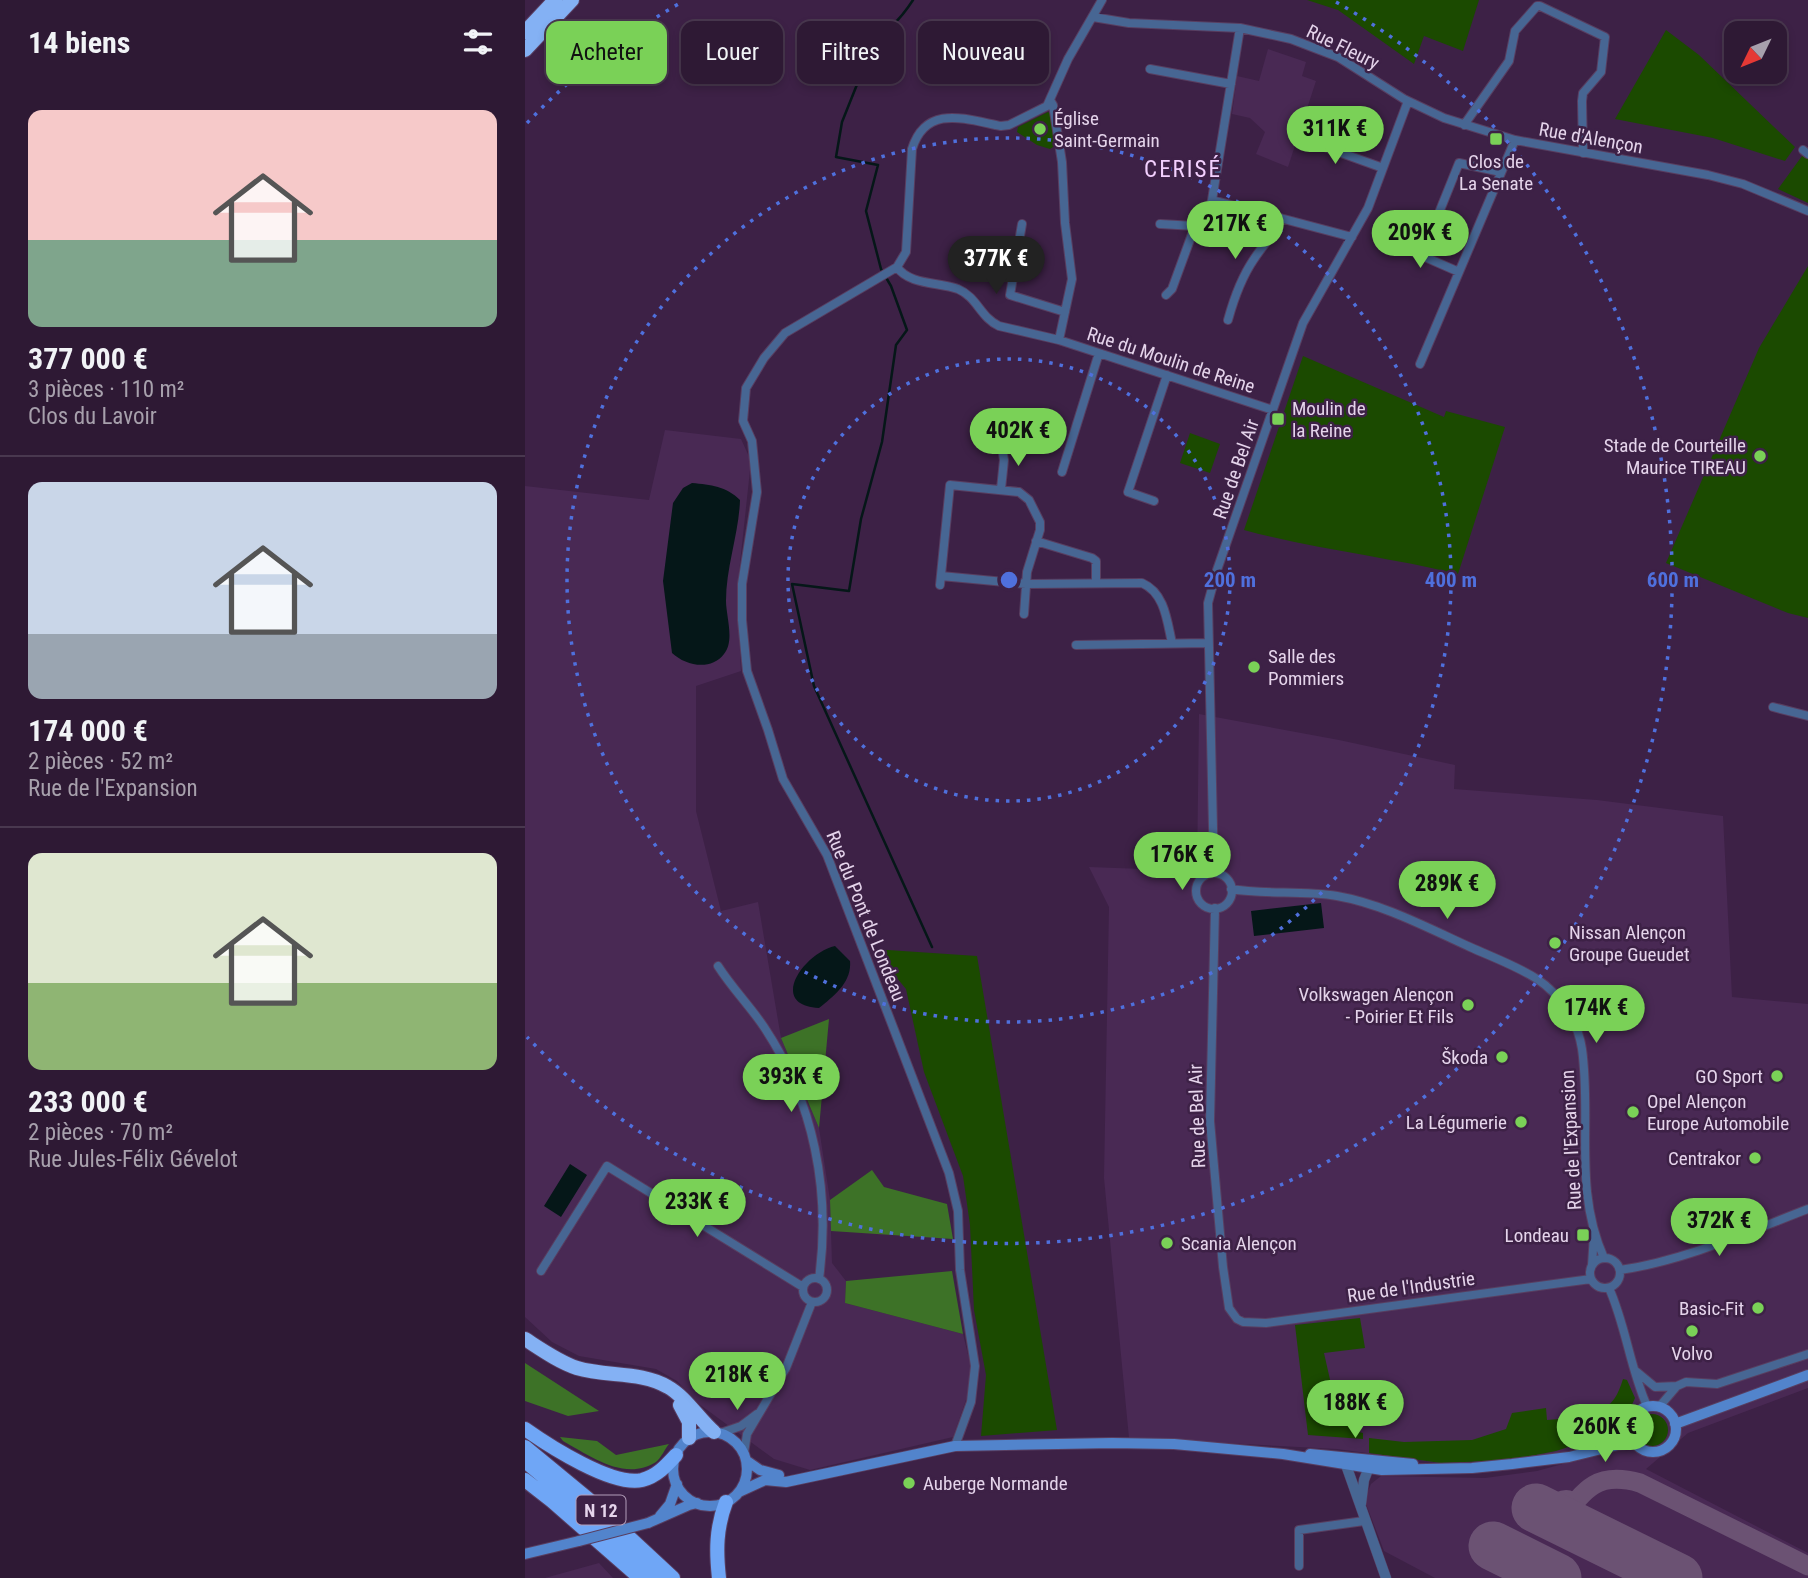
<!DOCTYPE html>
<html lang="fr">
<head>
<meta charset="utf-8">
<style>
  :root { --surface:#2e1934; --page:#36223c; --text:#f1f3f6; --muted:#a7a0ac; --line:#49384f; --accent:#7ad157 }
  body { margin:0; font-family:"Roboto Condensed",sans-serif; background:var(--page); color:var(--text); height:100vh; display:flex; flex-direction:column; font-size:26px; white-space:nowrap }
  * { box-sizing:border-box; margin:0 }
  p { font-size:23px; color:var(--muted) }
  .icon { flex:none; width:38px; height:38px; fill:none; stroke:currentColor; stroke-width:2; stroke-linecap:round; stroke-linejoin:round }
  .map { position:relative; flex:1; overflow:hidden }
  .sheet { display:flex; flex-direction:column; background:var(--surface); width:525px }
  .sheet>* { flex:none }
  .hud { position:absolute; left:21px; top:21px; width:665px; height:63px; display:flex; gap:14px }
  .needle { width:46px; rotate:227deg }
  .controls { position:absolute; left:1199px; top:21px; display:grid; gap:14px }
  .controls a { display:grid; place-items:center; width:63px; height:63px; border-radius:14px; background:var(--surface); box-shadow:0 4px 10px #0003,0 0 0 2px var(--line); font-size:35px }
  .price { position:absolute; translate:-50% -60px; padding:0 16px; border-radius:24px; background:var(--accent); color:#111; font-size:23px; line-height:46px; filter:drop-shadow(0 2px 4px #0008) }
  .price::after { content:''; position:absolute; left:50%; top:42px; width:21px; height:16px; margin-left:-10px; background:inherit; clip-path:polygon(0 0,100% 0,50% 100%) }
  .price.on { background:#222; color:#fff }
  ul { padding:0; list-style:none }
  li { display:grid; align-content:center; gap:14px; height:371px; padding:0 28px }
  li+li { border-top:2px solid var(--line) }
  li span { display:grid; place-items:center; height:217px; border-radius:14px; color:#555 }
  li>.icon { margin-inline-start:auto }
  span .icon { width:126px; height:126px; fill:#fffc; stroke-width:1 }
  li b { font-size:30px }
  h2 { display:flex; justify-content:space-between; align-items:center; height:84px; padding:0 28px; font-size:30px }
  .chip { padding:0 24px; border-radius:14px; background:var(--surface); box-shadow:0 4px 10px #0003,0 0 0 2px var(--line); font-size:24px; line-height:63px }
  .chip.on { background:var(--accent); color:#111 }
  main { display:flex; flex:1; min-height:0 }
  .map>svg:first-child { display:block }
</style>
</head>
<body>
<main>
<section class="sheet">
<h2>14 biens<svg class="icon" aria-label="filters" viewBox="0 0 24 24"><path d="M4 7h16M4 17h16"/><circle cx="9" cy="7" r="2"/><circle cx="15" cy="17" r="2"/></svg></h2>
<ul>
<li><span style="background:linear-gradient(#f6c9c9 60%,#7fa58c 0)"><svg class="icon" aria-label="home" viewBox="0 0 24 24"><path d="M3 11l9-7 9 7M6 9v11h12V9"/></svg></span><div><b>377 000 €</b><p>3 pièces · 110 m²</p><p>Clos du Lavoir</p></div></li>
<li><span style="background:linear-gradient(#c9d6e8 70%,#9aa5b1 0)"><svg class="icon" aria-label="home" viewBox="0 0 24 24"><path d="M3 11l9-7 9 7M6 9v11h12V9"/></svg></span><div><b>174 000 €</b><p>2 pièces · 52 m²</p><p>Rue de l'Expansion</p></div></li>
<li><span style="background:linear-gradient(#dfe7d0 60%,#8fb573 0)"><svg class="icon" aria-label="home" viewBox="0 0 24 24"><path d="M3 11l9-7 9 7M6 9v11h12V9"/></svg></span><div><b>233 000 €</b><p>2 pièces · 70 m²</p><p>Rue Jules-Félix Gévelot</p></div></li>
</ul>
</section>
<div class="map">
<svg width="1283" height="1578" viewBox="0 0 1283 1578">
  <rect width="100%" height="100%" fill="#3d2146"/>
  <!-- built -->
  <path fill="#492954" d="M743,49L781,62L777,76L791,81L763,167L731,154L740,132L725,118L707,114L712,76L734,81Z
    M140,430L216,439L226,461L212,591L216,671L171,686V811L196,911L233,902L256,1038L294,1128L305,1200L307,1263L321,1281L320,1303L438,1334L446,1367L442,1397L428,1437L285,1470L249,1459L174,1404L152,1381L131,1369L54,1356L27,1342L0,1317V486L124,500Z
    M674,714L814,740L930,765L929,789L1072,800L1198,816L1207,997L1283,1004V1388L1163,1433L1121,1469L1283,1553V1578H910L859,1551L841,1504L842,1493L846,1484L856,1476L960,1478L1012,1471L1074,1454L916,1463L812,1449L604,1438L579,1178L584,907L564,867L672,871Z
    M74,1563L88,1578H20Z"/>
  <!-- green -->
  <path fill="#1b4a00" d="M782,0H954L938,51L899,36L889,64L813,10Z
    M1141,30L1174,55L1270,147L1260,161L1188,138L1090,119Z
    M523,112L526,114L531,145L525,149L512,145L492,132L493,127Z
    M1277,156L1283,159V203L1253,189Z
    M1283,266V618L1263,613L1141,563L1234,348Z
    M778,356L919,417L921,411L980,427L933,574C863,557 789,549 719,530Z
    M665,433L695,444L685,473L655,463Z
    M348,949L452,956L532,1430L456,1436L461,1375L449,1310L445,1225L438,1176L399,1072L381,989Z
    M835,1318L840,1348L799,1353L806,1384H809L811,1393L787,1397L791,1422L824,1419L830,1431L838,1433V1439L783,1435L770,1325Z
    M1098,1379L1102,1380L1110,1398L1097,1427L1087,1433L1031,1451L985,1460L916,1463L844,1453V1438L879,1442L947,1440L981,1429L987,1413L1021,1408L1022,1420L1046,1418V1412C1076,1411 1088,1412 1098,1379Z
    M1111 1430a16 16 0 1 1 32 0a16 16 0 1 1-32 0Z"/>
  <!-- forest -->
  <path fill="#3d7227" d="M304,1019L294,1128L256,1038Z
    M347,1170L359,1187L422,1204L428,1239L306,1231L305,1200Z
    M427,1271L438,1334L320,1303L321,1281Z
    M0,1363L74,1411L43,1416L0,1401Z
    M35,1437L72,1441L91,1455L144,1444C140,1449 136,1458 131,1462C100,1482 65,1456 38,1441Z"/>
  <!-- water -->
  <path fill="#051718" d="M167,483C186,485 201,486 215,500C214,533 201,567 201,601C201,616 210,641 199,654C186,671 161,666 147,653L138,581L148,503L158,488Z
    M796,903L799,928L729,936L726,911Z
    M310,946L325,961C327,982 309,996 294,1008C242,1005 279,953 310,946Z
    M45,1164L62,1175L36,1217L19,1206Z"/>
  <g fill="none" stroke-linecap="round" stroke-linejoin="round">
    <!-- stream -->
    <path stroke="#051718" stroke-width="2.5" d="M388,0C375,20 362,33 340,43L333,60L337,72L317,122L311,157L353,165L341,211L356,269L366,286L382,330L371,345L357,442L336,519L324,591L267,584L289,686L407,947"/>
    <!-- taxiway -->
    <path stroke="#6b5273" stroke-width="19" d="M1025,1515L1023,1509C1055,1482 1049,1520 1062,1533
      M1037,1520C1060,1488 1073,1471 1115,1483L1283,1566"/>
    <!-- runway -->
    <path stroke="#6b5273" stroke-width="49" d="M1011,1508L1153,1578
      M968,1546L1032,1578"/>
    <defs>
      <path id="minor" d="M568,17L604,23L715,28L766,39L813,57L879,99L919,118L990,140L1183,175L1218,184L1283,211
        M625,69L706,84
        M525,100L528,105L537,162L540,223L547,279L534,340
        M939,125L984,61L990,31L1012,6H1015L1080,37L1076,72L1058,93L1057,101L1058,153
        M772,137L858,168
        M1278,150L1283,154
        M687,200L827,237
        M497,224L485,295L540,312
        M635,224L670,226C681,222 684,210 687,200L715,28
        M868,243L934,272
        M897,255L934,163L976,172
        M372,267C384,285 414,282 433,289C452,297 456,318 474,326L534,340L748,410
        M641,295L647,289L670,226
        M703,320C709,298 716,278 729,259C738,245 749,235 756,218
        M895,364L990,140
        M537,472L574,353
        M476,489L479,460L477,448
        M629,501L603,492L642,375
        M511,541L567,558L571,561V582
        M416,576L501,584L617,583C640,593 642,621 647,643
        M415,585L425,485L494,492L504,500L515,522V530L502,572L499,614
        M551,645L683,643
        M1248,707L1283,716
        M689,873L683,603L692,570L778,323L843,208L883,101
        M671 891a18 18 0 1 1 36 0a18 18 0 1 1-36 0Z
        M706,889C741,895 777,890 812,896C858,904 903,928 945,947C967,957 992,966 1012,979C1035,994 1053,1022 1057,1049C1067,1120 1048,1189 1079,1258
        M690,908L685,1121L698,1267L704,1308L712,1319L718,1322L741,1323L1066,1279
        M193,966C207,988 225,1006 239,1027C289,1102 306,1191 294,1279
        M1065 1273a15 15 0 1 1 30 0a15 15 0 1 1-30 0Z
        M1067,1265L1069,1234
        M1095,1270C1158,1261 1223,1232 1283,1209
        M16,1271L82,1166L278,1287
        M278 1290a12 12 0 1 1 24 0a12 12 0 1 1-24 0Z
        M1084,1288C1101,1326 1105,1368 1122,1406
        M1112,1372L1130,1387L1152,1386
        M1134,1407L1152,1386L1161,1382L1192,1384L1283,1354
        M196,1433L216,1426L232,1414
        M430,1446L446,1402L450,1366L435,1270L433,1211L424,1173L302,855L258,779L243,730L222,671L217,620V584L232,492L227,441L218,421L221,388L239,358L260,333L372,267L381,252L387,149C401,104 440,119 476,126L484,125L522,106L543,59L577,0
        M219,1453L222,1434L261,1368L287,1302
        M774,1566V1530L839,1521"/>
      <path id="tertiary" d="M821,1465L861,1578
        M836,1504L839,1480L844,1467"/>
      <path id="secondary" d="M1105 1429a23 23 0 1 1 46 0a23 23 0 1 1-46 0Z
        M1150,1424L1283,1375
        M148 1469a37 37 0 1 1 74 0a37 37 0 1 1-74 0Z
        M1062,1446L1082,1440L1105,1428
        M785,1454L888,1464
        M222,1461L235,1470L254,1475
        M214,1492L240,1480L261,1482L430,1446L587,1443L649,1444L758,1454L857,1470L947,1468L987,1464L1044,1457L1093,1445L1110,1443
        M135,1516L145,1504L152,1484
        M123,1523L164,1505L172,1503
        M0,1554L54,1541"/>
      <path id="trunk" d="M0,1429C24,1446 88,1487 117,1480C132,1476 141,1466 151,1455
        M0,1447L63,1499L148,1578
        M0,1461L58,1510L131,1578
        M0,1480L27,1501L115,1578
        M194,1578C191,1551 191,1528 201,1502"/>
      <path id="motorway" d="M0,32L30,0
        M0,50L47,0
        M0,1339C17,1350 34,1362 52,1368C81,1377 116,1371 143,1387C161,1397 173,1418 189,1432
        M155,1405L164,1422V1438"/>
    </defs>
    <!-- minor casing -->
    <use href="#minor" stroke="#583e60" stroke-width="10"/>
    <!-- tertiary casing -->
    <use href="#tertiary" stroke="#583e60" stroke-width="11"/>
    <!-- secondary casing -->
    <use href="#secondary" stroke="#583e60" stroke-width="12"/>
    <!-- trunk casing -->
    <use href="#trunk" stroke="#583e60" stroke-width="16"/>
    <!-- motorway casing -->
    <use href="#motorway" stroke="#583e60" stroke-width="16"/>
    <!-- minor -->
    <use href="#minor" stroke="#476693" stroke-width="8"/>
    <!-- tertiary -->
    <use href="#tertiary" stroke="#476693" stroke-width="10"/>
    <!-- secondary -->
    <use href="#secondary" stroke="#5284cc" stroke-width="10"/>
    <!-- trunk -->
    <use href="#trunk" stroke="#6fa6f6" stroke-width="14"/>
    <!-- motorway -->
    <use href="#motorway" stroke="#84b1f4" stroke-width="14"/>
    <defs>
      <path id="secondary-bridge" d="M54,1541L123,1523"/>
    </defs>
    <!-- secondary-bridge casing -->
    <use href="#secondary-bridge" stroke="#583e60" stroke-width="12" stroke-linecap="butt"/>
    <!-- secondary-bridge -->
    <use href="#secondary-bridge" stroke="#5284cc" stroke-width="10"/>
  </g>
  <!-- distance rings -->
  <g fill="none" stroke="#4f70dd" stroke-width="3.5" stroke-dasharray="3.5 7">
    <circle cx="484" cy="580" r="221"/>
    <circle cx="484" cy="580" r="442"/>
    <path d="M2 123A664 664 0 0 1 157 2M811 2A664 664 0 1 1 2 1037"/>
  </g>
  <!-- markers -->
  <g fill="#7ad157" stroke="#3d2146" stroke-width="2.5">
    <circle cx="515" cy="129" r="7"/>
    <rect x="964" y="132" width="14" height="14" rx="3.5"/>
    <rect x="746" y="412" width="14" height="14" rx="3.5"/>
    <circle cx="1235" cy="456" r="7"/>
    <circle cx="729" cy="667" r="7"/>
    <circle cx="1030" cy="943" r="7"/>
    <circle cx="943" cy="1005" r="7"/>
    <circle cx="977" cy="1057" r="7"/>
    <circle cx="1252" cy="1076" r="7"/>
    <circle cx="1108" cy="1112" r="7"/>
    <circle cx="996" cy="1122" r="7"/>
    <circle cx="1230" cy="1158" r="7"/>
    <rect x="1051" y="1228" width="14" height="14" rx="3.5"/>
    <circle cx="642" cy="1243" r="7"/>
    <circle cx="1233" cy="1308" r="7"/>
    <circle cx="1167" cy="1331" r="7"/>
    <circle cx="384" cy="1483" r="7"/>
  </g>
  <g text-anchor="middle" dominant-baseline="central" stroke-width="5" stroke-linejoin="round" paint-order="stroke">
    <!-- shield labels -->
    <rect fill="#3d2146" stroke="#b39eba" stroke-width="2" x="51.5" y="1495.5" width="49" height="29" rx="5"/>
    <g font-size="18" font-weight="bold" fill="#e5d4eb">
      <text x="76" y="1510">N 12</text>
    </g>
    <!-- street labels -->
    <g font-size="19" fill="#e5d4eb" stroke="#3d2146">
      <text transform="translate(818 47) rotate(26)">Rue Fleury</text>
      <text transform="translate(1066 138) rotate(10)">Rue d'Alençon</text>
      <text transform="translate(646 360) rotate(18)">Rue du Moulin de Reine</text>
      <text transform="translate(711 469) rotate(-71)">Rue de Bel Air</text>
      <text transform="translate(341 916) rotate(68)">Rue du Pont de Londeau</text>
      <text transform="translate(672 1116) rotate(-92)">Rue de Bel Air</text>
      <text transform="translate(1046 1140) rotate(-93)">Rue de l'Expansion</text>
      <text transform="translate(886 1287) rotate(-8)">Rue de l'Industrie</text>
    </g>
    <!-- poi labels -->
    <g font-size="19" fill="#e5d4eb" stroke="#3d2146" text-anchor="end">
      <text x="529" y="118" text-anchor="start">Église<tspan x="529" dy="22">Saint-Germain</tspan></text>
      <text x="971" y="161" text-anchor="middle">Clos de<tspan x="971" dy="22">La Senate</tspan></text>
      <text x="767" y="408" text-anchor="start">Moulin de<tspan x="767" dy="22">la Reine</tspan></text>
      <text x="1221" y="445">Stade de Courteille<tspan x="1221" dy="22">Maurice TIREAU</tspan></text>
      <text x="743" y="656" text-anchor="start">Salle des<tspan x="743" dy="22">Pommiers</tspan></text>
      <text x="1044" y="932" text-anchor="start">Nissan Alençon<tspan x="1044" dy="22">Groupe Gueudet</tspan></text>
      <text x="929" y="994">Volkswagen Alençon<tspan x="929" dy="22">- Poirier Et Fils</tspan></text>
      <text x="963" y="1057">Škoda</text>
      <text x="1238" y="1076">GO Sport</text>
      <text x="1122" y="1101" text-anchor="start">Opel Alençon<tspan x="1122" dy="22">Europe Automobile</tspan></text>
      <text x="982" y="1122">La Légumerie</text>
      <text x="1216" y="1158">Centrakor</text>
      <text x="1044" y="1235">Londeau</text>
      <text x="656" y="1243" text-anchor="start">Scania Alençon</text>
      <text x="1219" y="1308">Basic-Fit</text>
      <text x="1167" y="1353" text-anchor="middle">Volvo</text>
      <text x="398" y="1483" text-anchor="start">Auberge Normande</text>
    </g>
    <!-- quarter labels -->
    <g font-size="23" letter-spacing="2" fill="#f3d0fe" stroke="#3d2146">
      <text x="658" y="169">CERISÉ</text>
    </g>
  </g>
  <circle cx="484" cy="580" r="10" fill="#4f70dd" stroke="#3d2146" stroke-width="3.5"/>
  <g font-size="21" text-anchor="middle" font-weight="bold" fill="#4f70dd" stroke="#3d2146" stroke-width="5" stroke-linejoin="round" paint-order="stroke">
    <text x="705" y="587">200 m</text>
    <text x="926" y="587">400 m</text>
    <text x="1148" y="587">600 m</text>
  </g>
</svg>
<div class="controls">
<a><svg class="needle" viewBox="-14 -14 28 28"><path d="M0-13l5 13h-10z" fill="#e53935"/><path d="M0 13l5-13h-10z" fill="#a7a0ac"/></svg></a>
</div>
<b class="price" style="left:810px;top:166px">311K €</b>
<b class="price" style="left:710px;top:261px">217K €</b>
<b class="price" style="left:895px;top:270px">209K €</b>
<b class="price on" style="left:471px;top:296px">377K €</b>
<b class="price" style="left:493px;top:468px">402K €</b>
<b class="price" style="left:657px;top:892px">176K €</b>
<b class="price" style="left:922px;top:921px">289K €</b>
<b class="price" style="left:1071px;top:1045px">174K €</b>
<b class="price" style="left:266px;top:1114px">393K €</b>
<b class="price" style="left:172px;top:1239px">233K €</b>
<b class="price" style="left:1194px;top:1258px">372K €</b>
<b class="price" style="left:212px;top:1412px">218K €</b>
<b class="price" style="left:830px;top:1440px">188K €</b>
<b class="price" style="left:1080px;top:1464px">260K €</b>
<div class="hud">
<a class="chip on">Acheter</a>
<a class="chip">Louer</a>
<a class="chip">Filtres</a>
<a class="chip">Nouveau</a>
</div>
</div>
</main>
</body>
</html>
